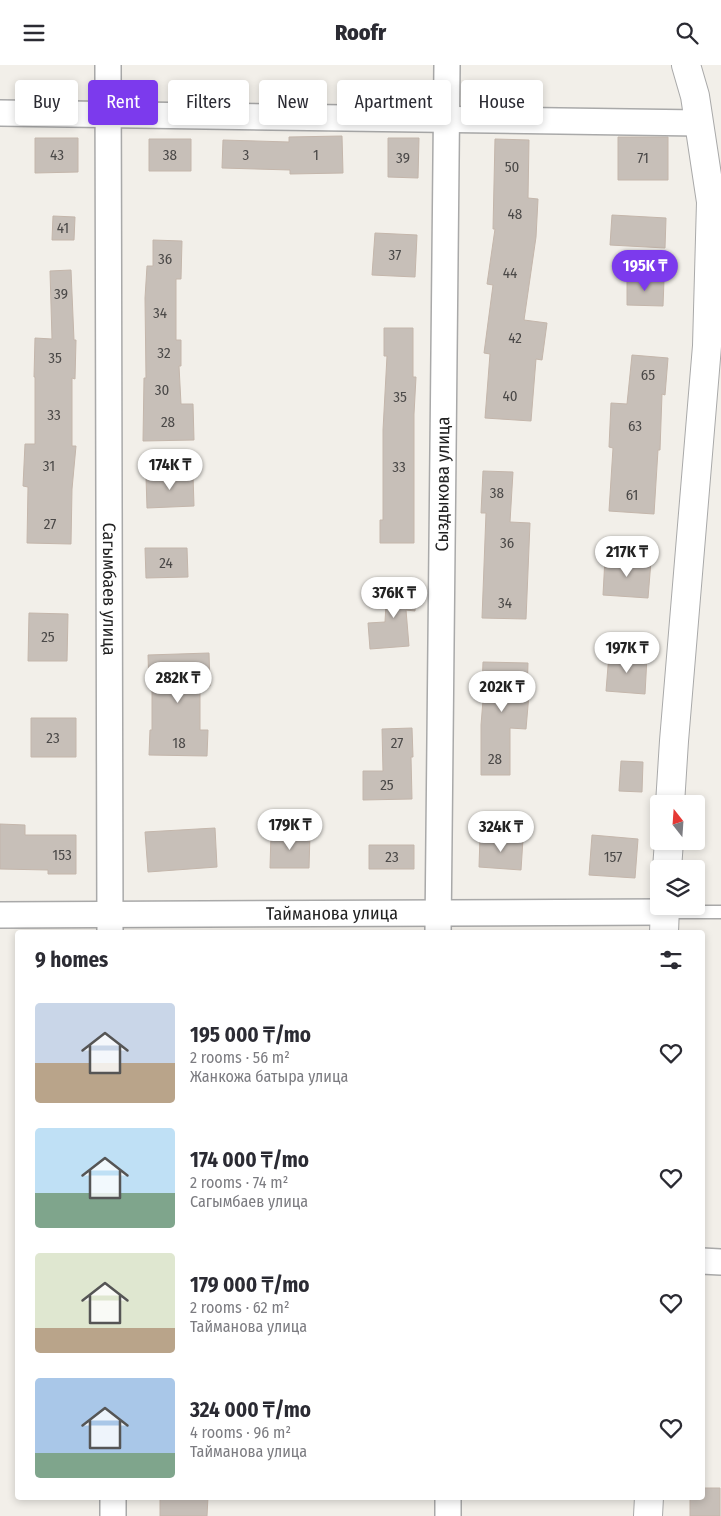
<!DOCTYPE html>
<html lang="en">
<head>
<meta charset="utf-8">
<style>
  :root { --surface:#fff; --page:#f7f7f7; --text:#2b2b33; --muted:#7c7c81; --accent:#7c3aed }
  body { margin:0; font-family:"Fira Sans Condensed",sans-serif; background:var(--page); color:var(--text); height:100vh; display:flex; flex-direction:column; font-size:19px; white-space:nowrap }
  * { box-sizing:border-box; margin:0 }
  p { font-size:16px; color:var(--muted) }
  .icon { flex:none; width:28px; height:28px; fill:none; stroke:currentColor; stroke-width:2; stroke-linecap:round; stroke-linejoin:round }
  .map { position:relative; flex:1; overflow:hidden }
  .panel { position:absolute; left:15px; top:865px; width:690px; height:570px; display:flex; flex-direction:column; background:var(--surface); border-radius:5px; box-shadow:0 2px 8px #0003 }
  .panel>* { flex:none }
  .hud { position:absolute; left:15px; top:15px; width:691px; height:45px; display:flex; gap:10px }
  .needle { width:32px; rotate:343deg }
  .controls { position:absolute; left:650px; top:730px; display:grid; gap:10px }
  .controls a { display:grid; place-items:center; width:55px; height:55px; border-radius:5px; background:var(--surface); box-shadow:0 2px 8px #0003; font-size:25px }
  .price { position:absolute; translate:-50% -42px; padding:0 11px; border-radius:18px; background:#fff; color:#222; font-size:16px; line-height:32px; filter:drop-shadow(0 1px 2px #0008) }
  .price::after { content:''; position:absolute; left:50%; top:30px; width:15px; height:11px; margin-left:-8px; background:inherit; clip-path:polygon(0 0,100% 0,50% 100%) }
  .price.current { background:var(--accent); color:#fff }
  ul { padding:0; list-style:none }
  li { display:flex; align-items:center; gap:15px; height:125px; padding:0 20px }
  li span { display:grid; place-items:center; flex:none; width:140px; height:100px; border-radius:5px; color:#555 }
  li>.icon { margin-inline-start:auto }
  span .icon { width:60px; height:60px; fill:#fffc; stroke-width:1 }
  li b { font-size:21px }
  h2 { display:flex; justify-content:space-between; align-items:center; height:60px; padding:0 20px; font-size:21px }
  .pill { padding:0 18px; border-radius:5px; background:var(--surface); box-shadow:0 2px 8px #0003; font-size:18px; line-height:45px }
  .pill.current { background:var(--accent); color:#fff }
  header { display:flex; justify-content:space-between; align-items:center; height:65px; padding:0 20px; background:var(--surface); font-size:22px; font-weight:800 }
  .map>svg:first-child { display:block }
</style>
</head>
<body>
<header><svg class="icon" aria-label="menu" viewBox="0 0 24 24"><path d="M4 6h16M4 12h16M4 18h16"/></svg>Roofr<svg class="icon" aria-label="search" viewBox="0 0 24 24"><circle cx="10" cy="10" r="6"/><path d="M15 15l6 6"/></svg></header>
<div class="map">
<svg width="721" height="1451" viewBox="0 0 721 1451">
  <rect width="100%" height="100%" fill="#f2efe9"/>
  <!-- building -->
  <path fill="#c7bfb8" stroke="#c4b6ab" d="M342,71L343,108L290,109V105L222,103L223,75L289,77V72Z
    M618,72H668V115H618Z
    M35,73H78V107L35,108Z
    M388,73H419L418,113L388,112Z
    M149,74H191V106H149Z
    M495,74L529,75L528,133L538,134L536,172L524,255L547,258L542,295L536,294L531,356L485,353L490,289L484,288L493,220L487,219L495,164H493Z
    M612,150L666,153L665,183L610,180Z
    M53,151L75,152L74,175H52Z
    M375,168L417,170L415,212L372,210Z
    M153,175L182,176L181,214H176V275H181V301H179L181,339H193L194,375L143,376L144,313H146L145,233L147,201H153Z
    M71,205L74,275H76L75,314L72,313V381H76L72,424L71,479L27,478L28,422L23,421L25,379H35V312H34L35,273L52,274L50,206Z
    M627,214L664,215L663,241L627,240Z
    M384,263H413V312H416L414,349V478H380V455H383V365L387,291H384Z
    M632,290L668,293L665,330L662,329L660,385H658L654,449L609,446L613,383L609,382L611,338L627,339Z
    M483,406L513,407L510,457L530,458L526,554L482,553L486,448H481Z
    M193,410L194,441L147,443L146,412Z
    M145,483H187L188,512L146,513Z
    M605,493L651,496L648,533L603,530Z
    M387,520L416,521L415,546L406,545L409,581L370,584L368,558L385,557Z
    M29,548L68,549L67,596H28Z
    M209,588L210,621H200V665H208L207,691L149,690L150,665H152V622H149L148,590Z
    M609,589L647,592L645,629L606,626Z
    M483,597L528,598L527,629H529L526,664L510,663V710H481V660L484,623H482Z
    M31,653H76V692H31Z
    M412,663L413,692H411L412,734L363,735V706H383L382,664Z
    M621,696L643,697L642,727L619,726Z
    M0,759L25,760V770H76V809H48V805L0,804Z
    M215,763L217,802L148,807L145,767Z
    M271,769H310L309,803H270Z
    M592,770L638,774L635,813L589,810Z
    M480,772L523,774L521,805L479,802Z
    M369,780H414V804H369Z
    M702,1423H720V1451H690V1432H702Z
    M160,1432H208L207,1451H160Z"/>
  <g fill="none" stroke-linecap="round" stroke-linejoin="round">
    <defs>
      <path id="service" d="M665,847H721"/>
      <g id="minor">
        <path id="s1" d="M108,0L110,868"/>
        <path d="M0,48L699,58"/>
        <path id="s2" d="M0,850L665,847"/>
        <path id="s3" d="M438,868L447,0"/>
        <path d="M702,1196L721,1197"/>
        <path d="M113,1432V1451"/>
        <path d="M448,1432V1451"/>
      </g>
      <path id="tertiary" d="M670,739L674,676L707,281L711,137L695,31L686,0
        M667,804L669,776
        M664,868L665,841
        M648,1451L649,1432"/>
    </defs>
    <!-- service casing -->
    <use href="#service" stroke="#a9a9a9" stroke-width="15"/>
    <!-- minor casing -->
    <use href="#minor" stroke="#a9a9a9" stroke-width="28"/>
    <!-- tertiary casing -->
    <use href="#tertiary" stroke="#a9a9a9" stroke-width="30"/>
    <!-- service -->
    <use href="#service" stroke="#fff" stroke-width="12"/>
    <!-- minor -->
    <use href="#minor" stroke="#fff" stroke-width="25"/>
    <!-- tertiary -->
    <use href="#tertiary" stroke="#fff" stroke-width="28"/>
  </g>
  <g text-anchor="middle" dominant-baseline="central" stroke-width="4.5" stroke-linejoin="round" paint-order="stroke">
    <!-- number labels -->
    <g font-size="15" fill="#4b4948">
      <text x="57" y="90">43</text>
      <text x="170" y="90">38</text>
      <text x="246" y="90">3</text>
      <text x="316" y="90">1</text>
      <text x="403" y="93">39</text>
      <text x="643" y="93">71</text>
      <text x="512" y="102">50</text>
      <text x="515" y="149">48</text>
      <text x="63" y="163">41</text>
      <text x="395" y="190">37</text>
      <text x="165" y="194">36</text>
      <text x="510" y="208">44</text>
      <text x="61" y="229">39</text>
      <text x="160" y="248">34</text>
      <text x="515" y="273">42</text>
      <text x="164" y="288">32</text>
      <text x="55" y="293">35</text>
      <text x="648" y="310">65</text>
      <text x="162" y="325">30</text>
      <text x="510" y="331">40</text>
      <text x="400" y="332">35</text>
      <text x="54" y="350">33</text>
      <text x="168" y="357">28</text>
      <text x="635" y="361">63</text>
      <text x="49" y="401">31</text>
      <text x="399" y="402">33</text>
      <text x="497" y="428">38</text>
      <text x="632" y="430">61</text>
      <text x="50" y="459">27</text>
      <text x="507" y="478">36</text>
      <text x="166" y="498">24</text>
      <text x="505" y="538">34</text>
      <text x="48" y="572">25</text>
      <text x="53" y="673">23</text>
      <text x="179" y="678">18</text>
      <text x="397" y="678">27</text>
      <text x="495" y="694">28</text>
      <text x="387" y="720">25</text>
      <text x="62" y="790">153</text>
      <text x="392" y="792">23</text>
      <text x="613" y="792">157</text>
    </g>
    <!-- street labels -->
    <g font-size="18" fill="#222" stroke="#fff">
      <text stroke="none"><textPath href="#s3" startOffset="449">Сыздыкова улица</textPath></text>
      <text stroke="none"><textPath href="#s1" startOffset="524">Сагымбаев улица</textPath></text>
      <text stroke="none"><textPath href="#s2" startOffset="332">Тайманова улица</textPath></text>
    </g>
  </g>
</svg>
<div class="controls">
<a><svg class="needle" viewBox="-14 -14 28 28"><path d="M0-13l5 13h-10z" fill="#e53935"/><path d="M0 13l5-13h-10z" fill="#7c7c81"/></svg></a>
<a><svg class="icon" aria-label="layers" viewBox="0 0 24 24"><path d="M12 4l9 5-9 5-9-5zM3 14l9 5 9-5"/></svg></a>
</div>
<b class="price current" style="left:645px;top:227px">195K ₸</b>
<b class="price" style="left:170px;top:426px">174K ₸</b>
<b class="price" style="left:627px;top:513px">217K ₸</b>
<b class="price" style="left:394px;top:554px">376K ₸</b>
<b class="price" style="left:627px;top:609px">197K ₸</b>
<b class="price" style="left:178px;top:639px">282K ₸</b>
<b class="price" style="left:502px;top:648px">202K ₸</b>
<b class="price" style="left:290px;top:786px">179K ₸</b>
<b class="price" style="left:501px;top:788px">324K ₸</b>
<div class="hud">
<a class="pill">Buy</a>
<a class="pill current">Rent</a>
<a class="pill">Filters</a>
<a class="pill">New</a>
<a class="pill">Apartment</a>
<a class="pill">House</a>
</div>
<section class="panel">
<h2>9 homes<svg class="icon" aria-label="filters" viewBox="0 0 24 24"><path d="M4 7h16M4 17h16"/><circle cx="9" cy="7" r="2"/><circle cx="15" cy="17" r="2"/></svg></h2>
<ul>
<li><span style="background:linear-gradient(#c9d6e8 60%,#b9a48a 0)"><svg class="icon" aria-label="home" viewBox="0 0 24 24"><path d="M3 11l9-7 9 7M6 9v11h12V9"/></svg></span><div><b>195 000 ₸/mo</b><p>2 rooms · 56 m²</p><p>Жанкожа батыра улица</p></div><svg class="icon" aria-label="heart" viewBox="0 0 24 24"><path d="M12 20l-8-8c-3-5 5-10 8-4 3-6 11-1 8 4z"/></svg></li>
<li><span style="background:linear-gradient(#bfe0f5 65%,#7fa58c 0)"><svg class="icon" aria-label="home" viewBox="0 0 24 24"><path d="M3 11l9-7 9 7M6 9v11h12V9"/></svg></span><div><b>174 000 ₸/mo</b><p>2 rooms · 74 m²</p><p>Сагымбаев улица</p></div><svg class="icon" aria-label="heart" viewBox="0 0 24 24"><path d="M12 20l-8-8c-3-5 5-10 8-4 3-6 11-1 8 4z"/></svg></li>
<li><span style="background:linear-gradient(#dfe7d0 75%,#b9a48a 0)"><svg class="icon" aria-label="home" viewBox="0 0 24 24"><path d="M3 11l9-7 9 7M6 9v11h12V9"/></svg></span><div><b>179 000 ₸/mo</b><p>2 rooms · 62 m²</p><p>Тайманова улица</p></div><svg class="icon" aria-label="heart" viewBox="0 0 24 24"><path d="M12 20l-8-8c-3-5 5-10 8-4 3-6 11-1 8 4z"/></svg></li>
<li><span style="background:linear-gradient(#a9c7e8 75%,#7fa58c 0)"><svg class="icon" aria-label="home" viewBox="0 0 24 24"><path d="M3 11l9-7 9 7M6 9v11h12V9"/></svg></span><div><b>324 000 ₸/mo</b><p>4 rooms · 96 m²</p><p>Тайманова улица</p></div><svg class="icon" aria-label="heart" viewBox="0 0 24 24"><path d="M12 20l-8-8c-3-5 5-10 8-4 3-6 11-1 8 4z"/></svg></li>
</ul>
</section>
</div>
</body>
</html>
